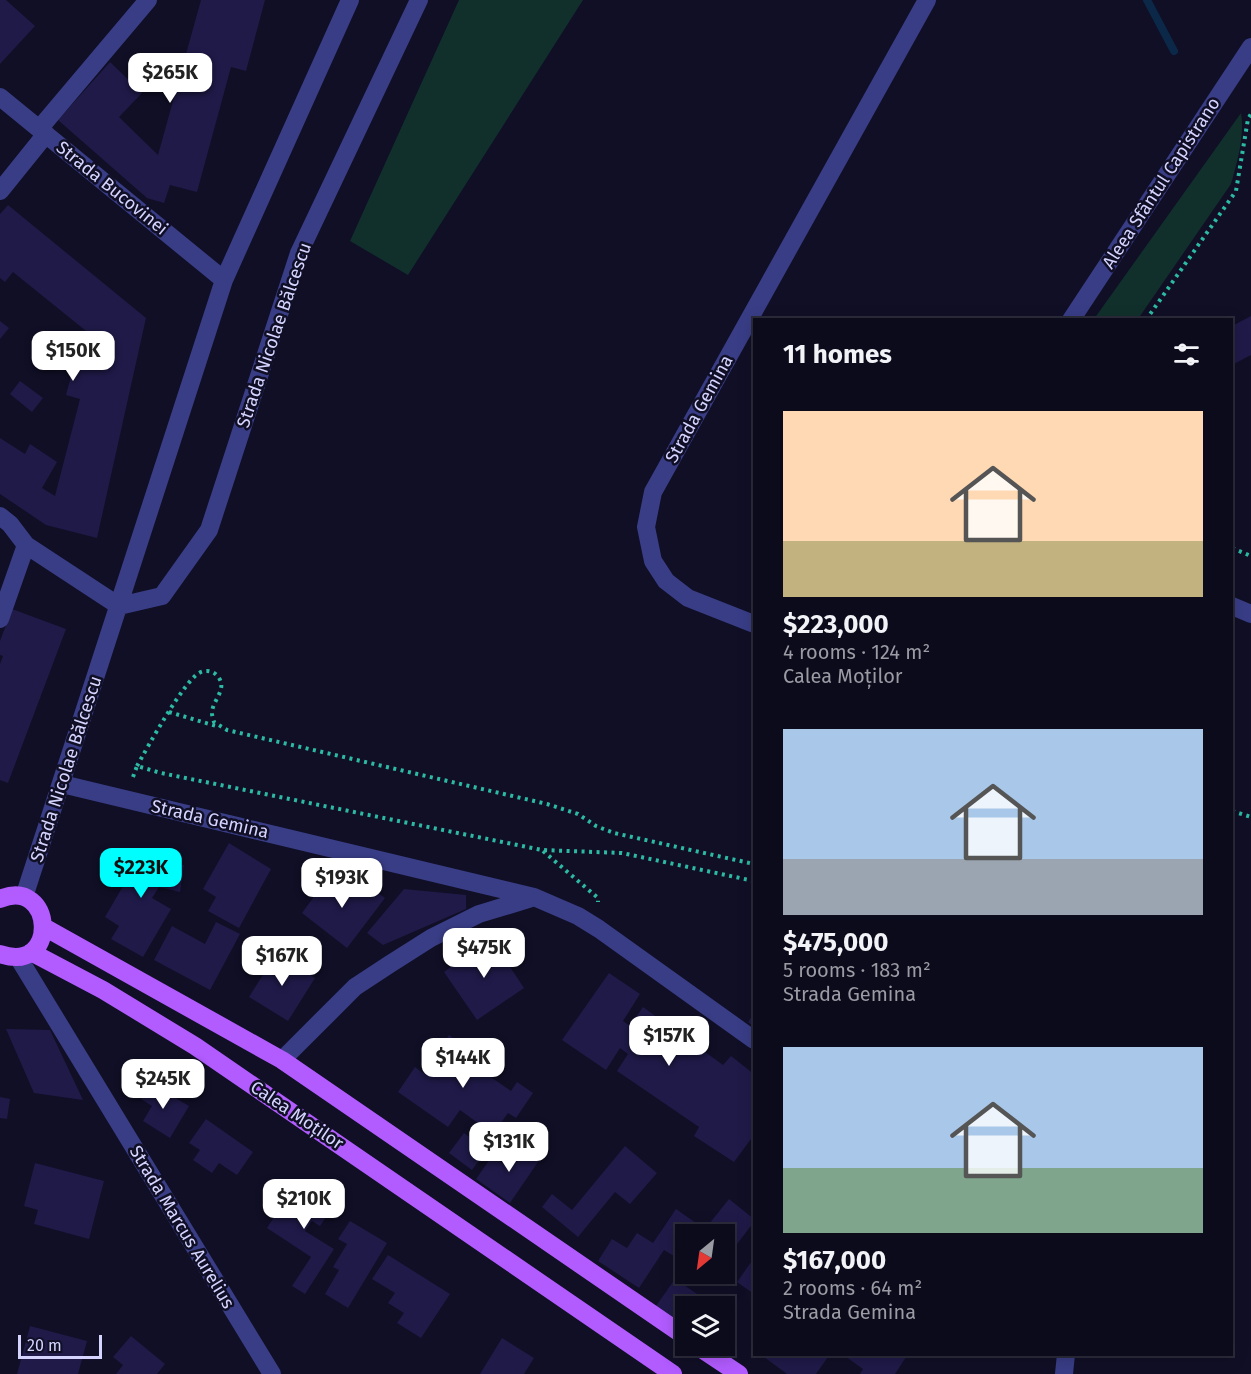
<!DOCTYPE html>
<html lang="en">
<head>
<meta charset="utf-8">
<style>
  :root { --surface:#0c0b1c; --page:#151425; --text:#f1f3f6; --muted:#9a9ba3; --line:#2c2b3b; --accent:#00feff }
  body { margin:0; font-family:"Fira Sans",sans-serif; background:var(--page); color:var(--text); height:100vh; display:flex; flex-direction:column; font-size:22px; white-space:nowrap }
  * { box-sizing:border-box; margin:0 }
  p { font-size:20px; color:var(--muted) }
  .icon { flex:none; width:33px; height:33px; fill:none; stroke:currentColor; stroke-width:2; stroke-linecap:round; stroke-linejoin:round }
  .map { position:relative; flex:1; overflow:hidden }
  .sheet { position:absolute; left:753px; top:318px; width:480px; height:1038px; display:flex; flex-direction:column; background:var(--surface); border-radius:0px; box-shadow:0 3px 15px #0003,0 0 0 2px var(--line) }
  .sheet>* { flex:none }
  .needle { width:39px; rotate:209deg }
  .controls { position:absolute; left:675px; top:1224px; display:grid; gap:12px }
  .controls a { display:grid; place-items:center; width:60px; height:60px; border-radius:0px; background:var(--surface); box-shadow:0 3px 15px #0003,0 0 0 2px var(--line); font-size:30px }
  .scale { position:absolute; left:18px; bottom:15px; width:84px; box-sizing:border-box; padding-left:6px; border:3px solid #d5d4ff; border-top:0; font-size:16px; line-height:21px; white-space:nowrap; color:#d5d4ff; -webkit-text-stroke:4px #100f26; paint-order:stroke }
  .price { position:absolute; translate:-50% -51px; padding:0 14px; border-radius:12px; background:#fff; color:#222; font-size:20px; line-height:39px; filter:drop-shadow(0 2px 3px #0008) }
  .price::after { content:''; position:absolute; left:50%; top:36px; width:18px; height:14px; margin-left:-9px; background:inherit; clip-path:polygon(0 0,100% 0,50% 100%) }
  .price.active { background:var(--accent); color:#111 }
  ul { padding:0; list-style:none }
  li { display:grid; align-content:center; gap:12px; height:318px; padding:0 30px }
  li span { display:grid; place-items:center; height:186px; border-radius:0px; color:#555 }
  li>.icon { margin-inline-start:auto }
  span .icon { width:108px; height:108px; fill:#fffc; stroke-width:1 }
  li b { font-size:26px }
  h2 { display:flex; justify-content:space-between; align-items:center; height:72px; padding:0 30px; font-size:26px }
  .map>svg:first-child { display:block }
</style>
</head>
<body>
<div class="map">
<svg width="1251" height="1374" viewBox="0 0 1251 1374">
  <rect width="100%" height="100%" fill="#100f26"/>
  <!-- green -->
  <path fill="#11302c" d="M459,0H583L408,275L350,241Z
    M1241,113C1245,135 1237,163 1231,184L1138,319H1094Z"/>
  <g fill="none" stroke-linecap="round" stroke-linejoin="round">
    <!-- stream -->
    <path stroke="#0b2849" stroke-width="8" d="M1147,0L1174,51"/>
  </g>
  <!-- building -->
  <path fill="#1f1a48" d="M0,0H6L35,26L0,64Z
    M201,0H265L246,71L231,67L197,192L170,185L164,203L147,198L58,120L110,62L142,93L119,117L158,155Z
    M8,205L146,318L97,538L46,525L0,494V438L25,454L30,444L57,462L42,488L55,496L80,399L66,395L82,335L96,339L13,272L5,282L0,278V214Z
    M1251,316V355L1232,365V326Z
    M0,321L9,328L0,339Z
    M20,381L43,398L32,412L10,394Z
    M12,609L66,629L8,783L0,780V664L3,656L0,655V641Z
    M229,843L271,869L239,928L208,911L216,897L203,889Z
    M109,852L184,865L180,892L159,887L152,898L171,909L143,957L111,939L119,926L105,917L126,881L110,866Z
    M332,872L362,897L371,888L385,898L347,948L302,913Z
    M404,889L466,895V909L383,945L367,933Z
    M216,922L240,934L210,990L154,960L172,926L205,944Z
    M491,938L524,988L477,1020L444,972Z
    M276,954L315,978L288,1021L249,997Z
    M609,973L640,994L623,1021L630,1026L643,1007L723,1065L731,1056L754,1074V1135L734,1162L694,1136L699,1127L617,1071L628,1054L620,1048L606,1070L562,1040Z
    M754,1013V1027L748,1022Z
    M6,1029L50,1030L83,1100L34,1093Z
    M449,1035L491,1065L485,1073L511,1091L517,1082L533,1093L516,1118L508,1113L493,1134L460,1110L448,1127L398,1092L415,1067L423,1073Z
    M150,1083L189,1106L170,1138L143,1121L152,1106L141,1099Z
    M0,1097L10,1099L7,1119L0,1118Z
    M206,1119L253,1152L237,1175L219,1163L212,1173L193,1160L200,1150L189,1143Z
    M464,1133L487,1150L472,1170L449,1153Z
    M520,1144L540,1159L510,1203L476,1179L492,1156L505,1165Z
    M625,1146L657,1173L630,1204L615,1192L578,1237L542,1207L552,1194L572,1210Z
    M35,1163L104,1181L89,1239L34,1224L38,1210L24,1206Z
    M297,1181L334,1205L320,1226L312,1221L305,1231L334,1249L305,1294L292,1286L311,1257L267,1228Z
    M729,1199L754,1219V1222L724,1261V1234H701Z
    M676,1209L699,1225L692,1234H686V1245L677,1258L664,1250L639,1288L598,1261L612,1239L627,1248L637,1233L653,1243Z
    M350,1221L387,1243L348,1308L325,1294L339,1270L333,1267L347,1244L338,1239Z
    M388,1255L450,1294L421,1338L397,1323L404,1313L388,1303L395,1293L372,1279Z
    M754,1258V1294L737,1282Z
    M700,1274H715L709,1281Z
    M675,1279L703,1298L697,1306H686L685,1325L656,1306Z
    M30,1326L87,1341L78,1374H17Z
    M131,1336L165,1364L157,1374H116L123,1365L113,1357Z
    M502,1338L534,1358L524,1374H480Z
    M760,1354H830L816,1374H787Z
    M842,1354H908L895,1374H860L863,1369Z"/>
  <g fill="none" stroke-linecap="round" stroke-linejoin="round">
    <!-- path -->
    <path stroke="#2dbaa4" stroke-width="4" stroke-dasharray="3 4.5" stroke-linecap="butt" d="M1146,320L1236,191L1248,119L1251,114
      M1232,548L1251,556
      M169,712L216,726
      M137,766C147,748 184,681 199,673C206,669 215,671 219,678C227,690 212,701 212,713C212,716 213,719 214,722L227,730L547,804L578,814L596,826L614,833L754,864
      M133,777L137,766L161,773L542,850L622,853L754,881
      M1232,811L1251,817
      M543,851L598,898V902"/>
    <!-- minor -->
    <path stroke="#393d86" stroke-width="18" d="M0,97L224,280
      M39,129L148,0
      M0,191L46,134
      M1071,320L1251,47
      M0,516L10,524L26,545L0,619
      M26,545L119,606L162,596L209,530L299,253L419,0
      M1232,606L1251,614
      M754,624L688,598L666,581L653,561L646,527L653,492L927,0
      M62,784L534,897L578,916L599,929L754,1040
      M24,897L224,280L350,0
      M18,957L272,1374
      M282,1060L355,987L390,964L431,938L479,914L532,898
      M1064,1374L1066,1354"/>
    <!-- major -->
    <path stroke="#b25bff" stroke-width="18" d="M0,899C54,876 60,975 0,954
      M44,927L282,1060L686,1337
      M31,952L103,990L195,1046L673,1374
      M697,1346L739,1374"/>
  </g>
  <g text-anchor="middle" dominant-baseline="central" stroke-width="5" stroke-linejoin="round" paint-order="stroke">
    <!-- street labels -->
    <g font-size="18" fill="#d5d4ff" stroke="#100f26">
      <text transform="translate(1161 183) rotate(-57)">Aleea Sfântul Capistrano</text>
      <text transform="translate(112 188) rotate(39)">Strada Bucovinei</text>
      <text transform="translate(274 335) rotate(-71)">Strada Nicolae Bălcescu</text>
      <text transform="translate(699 409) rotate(-61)">Strada Gemina</text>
      <text transform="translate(66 769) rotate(-72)">Strada Nicolae Bălcescu</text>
      <text transform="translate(210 819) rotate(13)">Strada Gemina</text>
      <text transform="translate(297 1115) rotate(34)">Calea Moților</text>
      <text transform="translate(182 1227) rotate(59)">Strada Marcus Aurelius</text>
    </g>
  </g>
</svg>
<div class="controls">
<a><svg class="needle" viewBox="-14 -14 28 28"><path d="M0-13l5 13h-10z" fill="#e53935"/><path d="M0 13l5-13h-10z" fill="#9a9ba3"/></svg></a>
<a><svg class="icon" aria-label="layers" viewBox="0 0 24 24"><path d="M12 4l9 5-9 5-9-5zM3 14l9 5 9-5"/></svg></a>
</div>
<div class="scale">20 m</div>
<b class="price" style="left:170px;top:104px">$265K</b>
<b class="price" style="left:73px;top:382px">$150K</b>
<b class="price active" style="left:141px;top:899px">$223K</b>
<b class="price" style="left:342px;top:909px">$193K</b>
<b class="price" style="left:484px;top:979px">$475K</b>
<b class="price" style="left:282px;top:987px">$167K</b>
<b class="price" style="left:669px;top:1067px">$157K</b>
<b class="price" style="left:463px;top:1089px">$144K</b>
<b class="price" style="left:163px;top:1110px">$245K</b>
<b class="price" style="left:509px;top:1173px">$131K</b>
<b class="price" style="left:304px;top:1230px">$210K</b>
<section class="sheet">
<h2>11 homes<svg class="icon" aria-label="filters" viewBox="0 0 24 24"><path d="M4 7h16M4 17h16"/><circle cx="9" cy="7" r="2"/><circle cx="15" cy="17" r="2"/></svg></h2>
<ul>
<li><span style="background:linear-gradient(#ffd9b3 70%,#c2b280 0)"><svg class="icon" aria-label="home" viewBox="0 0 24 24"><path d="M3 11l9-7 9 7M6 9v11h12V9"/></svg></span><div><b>$223,000</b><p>4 rooms · 124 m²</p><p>Calea Moților</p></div></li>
<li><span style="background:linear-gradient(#a9c7e8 70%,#9aa5b1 0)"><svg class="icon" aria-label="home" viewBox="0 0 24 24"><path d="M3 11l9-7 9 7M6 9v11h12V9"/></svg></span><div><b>$475,000</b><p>5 rooms · 183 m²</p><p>Strada Gemina</p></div></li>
<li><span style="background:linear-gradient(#a9c7e8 65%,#7fa58c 0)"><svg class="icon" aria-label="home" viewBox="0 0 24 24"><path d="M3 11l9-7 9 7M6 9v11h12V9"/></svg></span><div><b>$167,000</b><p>2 rooms · 64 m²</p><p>Strada Gemina</p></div></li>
</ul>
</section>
</div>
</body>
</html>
